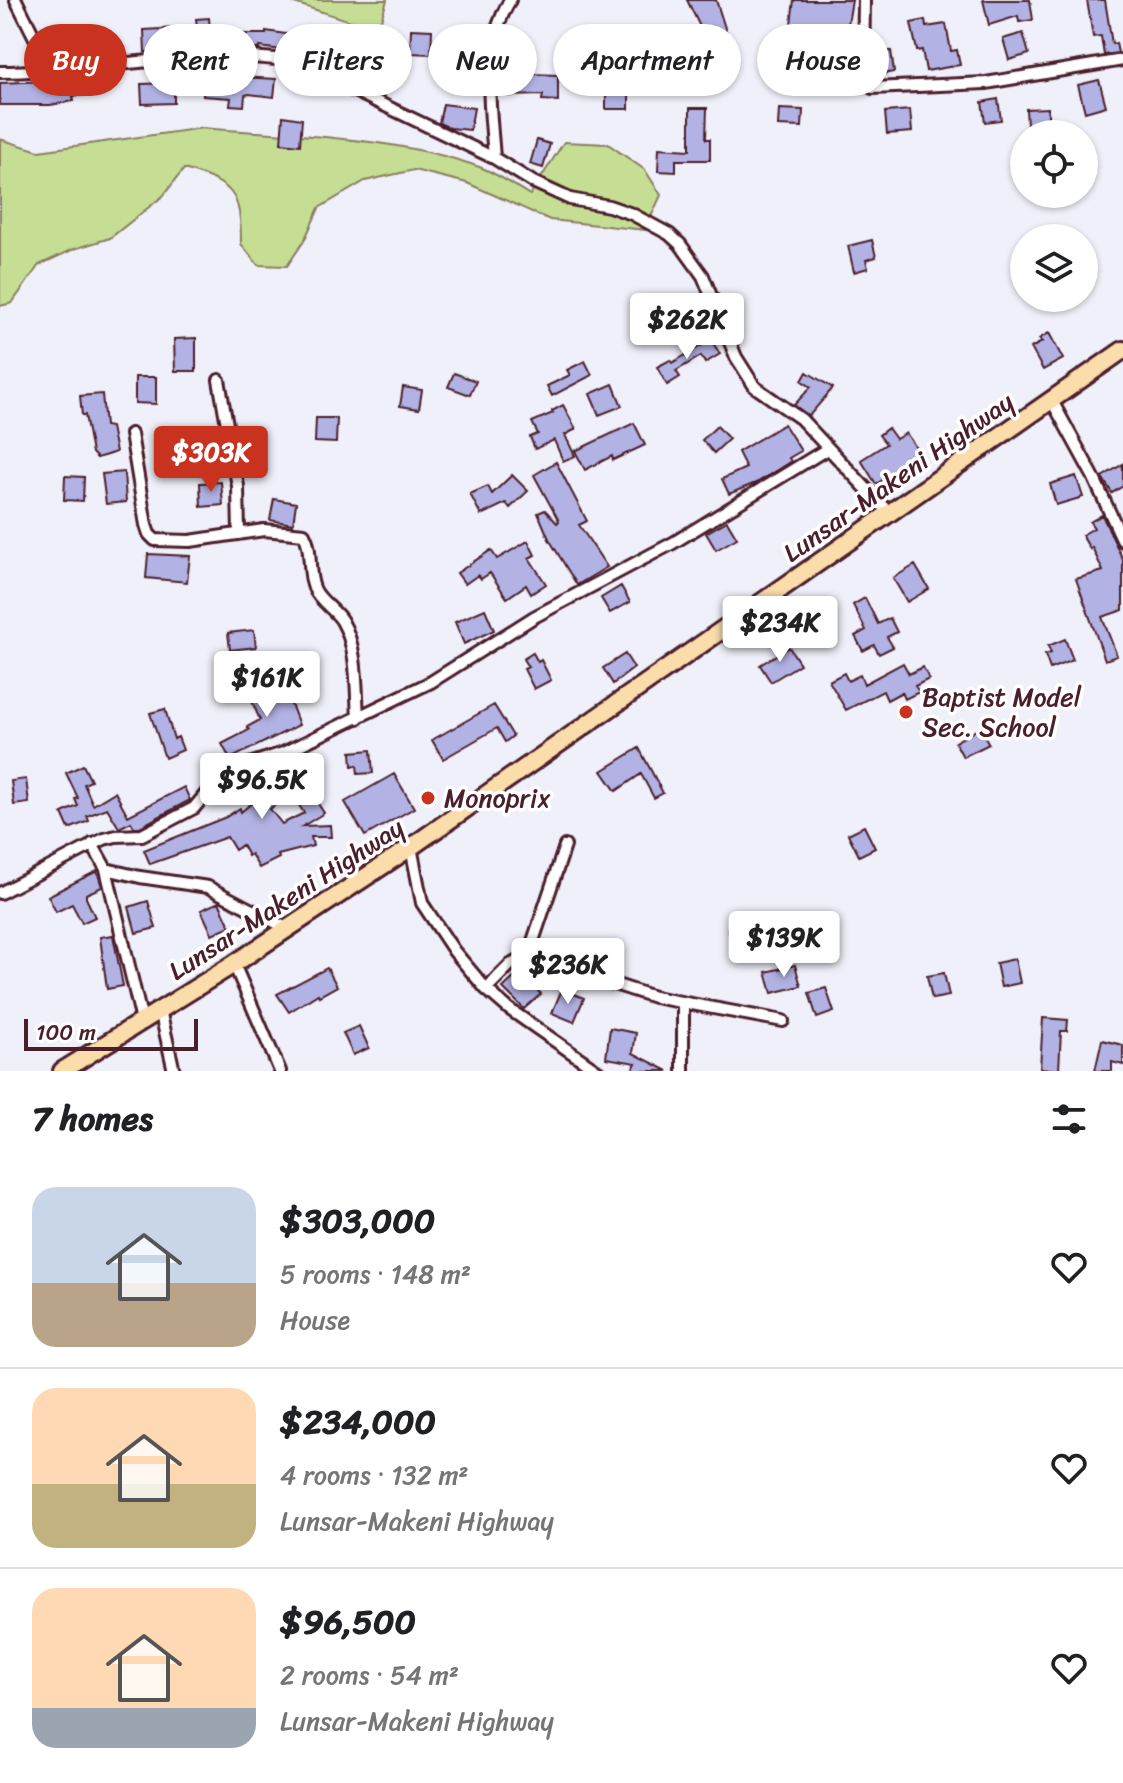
<!DOCTYPE html>
<html lang="en">
<head>
<meta charset="utf-8">
<style>
  :root { --surface:#fff; --page:#f2f2f2; --text:#202124; --muted:#757577; --line:#e0e0e0; --accent:#c8321e }
  body { margin:0; font-family:Sriracha,sans-serif; background:var(--page); color:var(--text); height:100vh; display:flex; flex-direction:column; font-size:30px; white-space:nowrap }
  * { box-sizing:border-box; margin:0 }
  p { font-size:26px; color:var(--muted) }
  .icon { flex:none; width:44px; height:44px; fill:none; stroke:currentColor; stroke-width:2; stroke-linecap:round; stroke-linejoin:round }
  .map { position:relative; height:1071px; overflow:hidden }
  .side { display:flex; flex-direction:column; background:var(--surface); flex:1 }
  .side>* { flex:none }
  .top-card { position:absolute; left:24px; top:24px; width:1076px; height:72px; display:flex; gap:16px }
  .fabs { position:absolute; left:1010px; top:120px; display:grid; gap:16px }
  .fabs a { display:grid; place-items:center; width:88px; height:88px; border-radius:50%; background:var(--surface); box-shadow:0 2px 6px #0004; font-size:40px }
  .scale { position:absolute; left:24px; bottom:20px; width:174px; box-sizing:border-box; padding-left:8px; border:4px solid #4a1f2b; border-top:0; font-size:22px; line-height:28px; white-space:nowrap; color:#4a1f2b; -webkit-text-stroke:6px #fff; paint-order:stroke }
  .price { position:absolute; translate:-50% -68px; padding:0 18px; border-radius:8px; background:#fff; color:#222; font-size:26px; line-height:52px; filter:drop-shadow(0 2px 4px #0008) }
  .price::after { content:''; position:absolute; left:50%; top:48px; width:24px; height:18px; margin-left:-12px; background:inherit; clip-path:polygon(0 0,100% 0,50% 100%) }
  .price.current { background:var(--accent); color:#fff }
  ul { padding:0; list-style:none }
  li { display:flex; align-items:center; gap:24px; height:200px; padding:0 32px }
  li+li { border-top:2px solid var(--line) }
  li span { display:grid; place-items:center; flex:none; width:224px; height:160px; border-radius:24px; color:#555 }
  li>.icon { margin-inline-start:auto }
  span .icon { width:96px; height:96px; fill:#fffc; stroke-width:1 }
  li b { font-size:34px }
  h2 { display:flex; justify-content:space-between; align-items:center; height:96px; padding:0 32px; font-size:34px }
  .tag { padding:0 28px; border-radius:36px; background:var(--surface); box-shadow:0 2px 6px #0004; font-size:28px; line-height:72px }
  .tag.current { background:var(--accent); color:#fff }
  .map>svg:first-child { display:block }
</style>
</head>
<body>
<div class="map">
<svg width="1123" height="1071" viewBox="0 0 1123 1071">
  <rect width="100%" height="100%" fill="#f0f0fa"/>
  <filter id="ink" filterUnits="userSpaceOnUse"><feTurbulence type="fractalNoise" baseFrequency=".0125" numOctaves="2"/><feDisplacementMap in="SourceGraphic" scale="16" xChannelSelector="R" yChannelSelector="G"/><feConvolveMatrix kernelMatrix="1 2 1 2 8 2 1 2 1" color-interpolation-filters="sRGB"/></filter>
  <g filter="url(#ink)">
    <!-- green -->
    <path fill="#c5de94" stroke="#887e60" stroke-width="2" d="M285,0H387L378,30Z
      M203,128C295,136 396,136 482,168C499,175 515,186 530,195L564,142L608,144L645,170L661,195L645,230L550,220L467,183L414,170L365,181L319,208L304,241L287,266L258,265L241,244C241,191 233,184 184,169L163,196L110,238L74,249L39,265L12,303L0,306V139L39,151Z"/>
    <!-- building -->
    <path fill="#b2b3e4" stroke="#4a1f2b" stroke-width="2" fill-rule="evenodd" d="M687,0H716L733,53L717,58L709,33L704,35Z
      M794,0H852L844,48L847,49L845,64L828,61L831,45L789,40Z
      M983,0H1030L1033,20L1019,22L1018,16L989,25Z
      M1087,0H1105L1112,44L1116,43L1118,53L1104,55L1101,36L1093,37Z
      M209,18L211,43L195,45V50L145,52L144,30L197,27L196,19Z
      M925,20L926,27L946,24L951,51L957,50L960,65L926,71L922,50L917,51L911,23Z
      M411,29L432,30L431,54L410,53Z
      M98,31L101,51L80,55L79,47L55,53L51,37L69,33L70,36Z
      M266,31L312,38L307,57L289,51L259,47V49H240V34H266Z
      M1023,33L1029,54L1009,60L1003,39Z
      M891,51L894,72L876,75L872,54Z
      M345,54L365,65L357,79L337,68Z
      M528,66L529,74L558,75V101L542,100L543,95L509,96L508,67Z
      M204,75L276,79L274,97L249,94L245,95L244,106L230,105L231,98L203,96Z
      M71,80V83L102,81L103,94L73,96L74,101L50,105H0V83Z
      M1099,80L1106,106L1085,112L1078,85Z
      M174,83V103L142,104L141,84Z
      M606,87H629V109H606Z
      M998,99L1001,120L985,122L982,102Z
      M443,104L474,108L470,130L450,128L439,123Z
      M690,108H707L706,139H710V160H676V172L658,171L659,148L690,150Z
      M1048,108V124L1027,125L1026,109Z
      M779,109L803,110L802,127L778,126Z
      M910,110L912,132L887,134L885,112Z
      M283,116L302,119L300,145L281,143Z
      M537,140L550,144L543,168L530,164Z
      M872,240L876,257L866,260L868,268L854,272L848,246Z
      M1049,333L1063,359L1043,370L1031,348L1042,342L1039,339Z
      M196,338V371H175L174,339Z
      M711,340L720,354L705,363L701,356L676,371L680,377L667,385L657,367L670,360L672,363Z
      M585,361L592,375L552,396L547,386L570,375L567,370Z
      M807,372L833,388L809,416L794,405L811,387L802,381Z
      M454,373L476,381L470,395L448,387Z
      M135,377H156V404L135,403Z
      M613,384L622,406L599,415L590,394Z
      M403,387L422,390L419,409L400,406Z
      M102,394L105,426L111,427L116,452L97,458L92,453L85,415H82L80,396Z
      M563,405L576,429L565,435L575,456L563,461L554,440L535,449L530,437L538,434L532,422L553,413L552,411Z
      M316,418H337L336,443L315,442Z
      M634,423L645,445L613,460L612,456L585,470L575,451Z
      M784,424L801,451L789,458L791,461L758,482L729,494L722,479L746,468L738,452Z
      M717,426L729,439L714,453L702,440Z
      M888,428L896,439L906,433L922,456L876,484L861,460L886,444L879,435Z
      M218,431L220,442L217,443V454L194,456L192,432Z
      M556,462L587,521L579,525L607,567L577,585L549,539L538,513L545,510L557,523L559,521L534,475Z
      M1123,464V486L1112,493L1102,477Z
      M124,472L126,502L106,504L102,474Z
      M512,475L528,491L510,508L506,503L481,515L470,494L488,486L492,494Z
      M65,476L84,477L83,501L64,500Z
      M1076,476L1083,497L1056,505L1050,484Z
      M221,482L223,505L201,507L200,483Z
      M274,499L296,503L293,524L270,520Z
      M1102,515L1123,560V610L1102,617L1117,656L1105,660L1076,579L1103,571L1092,547L1090,549L1082,535L1094,528L1090,522Z
      M727,521L737,538L716,550L706,533Z
      M528,541L535,555L529,558L546,584L531,594L526,585L507,598L490,573L481,579L478,575L465,584L457,573L491,550L497,559Z
      M148,554L190,556L187,582L146,578Z
      M915,565L929,589L907,602L893,578Z
      M621,586L630,602L610,613L601,598Z
      M865,598L878,624L890,618L897,632L887,637L893,647L879,654L874,645L863,651L855,636L866,630L853,605Z
      M485,609L494,630L464,644L455,622Z
      M254,630L256,647L230,650L228,633Z
      M1065,639L1073,660L1050,669L1045,655L1051,653L1048,646Z
      M789,647L800,664L771,682L760,665Z
      M533,653L538,662L541,660L551,680L534,689L524,669L528,667L523,659Z
      M625,654L634,668L613,684L603,668Z
      M903,663L909,674L923,667L929,679L915,686L919,692L905,699L902,692L887,700L883,691L846,710L829,681L844,673L848,681L860,675L864,684Z
      M287,676L295,693L288,696L299,725L230,759L222,744L249,730L247,727L260,720L251,699L277,687L275,682Z
      M494,705L513,736L505,742L497,728L443,759L432,740Z
      M165,709L174,739L178,737L183,750L165,758L150,713Z
      M980,728L989,744L963,757L955,742Z
      M639,748L663,793L654,798L641,774L616,791L602,771Z
      M371,750L373,773L358,774L357,765L352,766L351,752Z
      M298,754L307,765L303,768L317,782L309,790L324,813L303,826L330,825L331,837H311L313,846L278,855L279,858L259,868L251,854L248,856L242,845L235,850L227,837L150,864L144,850L226,817L240,808L241,812L260,796L254,788ZM291,793L304,813L282,824L270,809Z
      M83,765L91,781L84,784L93,805L115,792L128,816L184,787L190,800L140,827H134L131,822L119,828L107,808L87,816L89,821L69,829L62,813L78,806L75,799L78,798L66,773Z
      M394,774L414,808L365,836L345,802Z
      M26,779L29,803L14,805L11,781Z
      M864,826L875,848L859,856L848,834Z
      M97,871L102,887L86,894V898L95,917L82,923L72,904L56,912L48,896Z
      M148,901L156,928L136,933L129,907Z
      M219,902L230,926L212,934L201,910Z
      M743,924L747,946L733,949L728,928Z
      M113,935L123,986L107,989L100,937Z
      M1015,959L1020,983L1001,987L996,963Z
      M795,965L801,986L772,993L766,972Z
      M327,968L337,986L319,996L318,994L289,1012L277,994Z
      M520,972L541,994L524,1009L503,988Z
      M944,973L949,996L932,999L927,976Z
      M826,988L834,1012L817,1018L809,993Z
      M562,989L584,998L574,1022L552,1013Z
      M1043,1018L1068,1020L1067,1031H1061L1059,1070L1040,1068Z
      M359,1026L369,1048L353,1055L343,1033Z
      M610,1028L636,1033L633,1053L668,1071H632L636,1063L606,1058Z
      M1102,1040L1123,1045V1065L1112,1062V1071H1095Z"/>
    <g fill="none" stroke-linecap="round" stroke-linejoin="round">
      <defs>
        <path id="minor" d="M16,0L50,68
          M864,0L863,78L872,88L986,83L1123,60
          M0,72C97,72 195,47 292,61L494,158L533,182L570,199L609,206L632,214L669,234L680,244L703,276L736,357L755,387L801,419L889,513
          M494,158C490,101 480,52 510,0
          M219,380L238,486L239,534
          M1052,401L1093,476L1123,541
          M131,434L146,525L149,534L155,540L190,541L264,530L304,534C313,550 307,571 314,588C319,601 335,609 342,621C358,648 356,688 358,718
          M92,844L106,869L140,877L208,887L288,929
          M411,847L422,903L454,951L486,989L509,1009L598,1071
          M106,869L142,1021
          M0,893L104,839L116,836L142,835L194,808L220,777L234,769L283,753L431,682L534,617L673,543L827,449
          M528,956L654,997L783,1021
          M234,964L280,1071
          M486,989L510,965L528,956L565,846
          M160,1010L174,1071
          M683,1071V1004"/>
        <path id="primary" d="M62,1071L234,964L411,847L1123,350"/>
      </defs>
      <!-- minor casing -->
      <use href="#minor" stroke="#4a1f2b" stroke-width="16"/>
      <!-- primary casing -->
      <use href="#primary" stroke="#4a1f2b" stroke-width="22"/>
      <!-- minor -->
      <use href="#minor" stroke="#fff" stroke-width="10"/>
      <!-- primary -->
      <use href="#primary" stroke="#fbddab" stroke-width="16"/>
    </g>
  </g>
  <!-- markers -->
  <g fill="#c8321e" stroke="#fff" stroke-width="3">
    <circle cx="906" cy="712" r="8"/>
    <circle cx="428" cy="798" r="8"/>
  </g>
  <g text-anchor="middle" dominant-baseline="central" stroke-width="7" stroke-linejoin="round" paint-order="stroke">
    <!-- street labels -->
    <g font-size="26" fill="#4a1f2b" stroke="#fff">
      <text transform="translate(898 477) rotate(-35)">Lunsar-Makeni Highway</text>
      <text transform="translate(286 899) rotate(-33)">Lunsar-Makeni Highway</text>
    </g>
    <!-- poi labels -->
    <g font-size="26" fill="#4a1f2b" stroke="#fff" text-anchor="start">
      <text x="922" y="697">Baptist Model<tspan x="922" dy="30">Sec. School</tspan></text>
      <text x="444" y="798">Monoprix</text>
    </g>
  </g>
</svg>
<div class="fabs">
<a><svg class="icon" aria-label="locate" viewBox="0 0 24 24"><circle cx="12" cy="12" r="6"/><path d="M12 2v4M12 18v4M2 12h4M18 12h4"/></svg></a>
<a><svg class="icon" aria-label="layers" viewBox="0 0 24 24"><path d="M12 4l9 5-9 5-9-5zM3 14l9 5 9-5"/></svg></a>
</div>
<div class="scale">100 m</div>
<b class="price" style="left:687px;top:361px">$262K</b>
<b class="price current" style="left:211px;top:494px">$303K</b>
<b class="price" style="left:780px;top:664px">$234K</b>
<b class="price" style="left:267px;top:719px">$161K</b>
<b class="price" style="left:262px;top:821px">$96.5K</b>
<b class="price" style="left:784px;top:979px">$139K</b>
<b class="price" style="left:568px;top:1006px">$236K</b>
<div class="top-card">
<a class="tag current">Buy</a>
<a class="tag">Rent</a>
<a class="tag">Filters</a>
<a class="tag">New</a>
<a class="tag">Apartment</a>
<a class="tag">House</a>
</div>
</div>
<section class="side">
<h2>7 homes<svg class="icon" aria-label="filters" viewBox="0 0 24 24"><path d="M4 7h16M4 17h16"/><circle cx="9" cy="7" r="2"/><circle cx="15" cy="17" r="2"/></svg></h2>
<ul>
<li><span style="background:linear-gradient(#c9d6e8 60%,#b9a48a 0)"><svg class="icon" aria-label="home" viewBox="0 0 24 24"><path d="M3 11l9-7 9 7M6 9v11h12V9"/></svg></span><div><b>$303,000</b><p>5 rooms · 148 m²</p><p>House</p></div><svg class="icon" aria-label="heart" viewBox="0 0 24 24"><path d="M12 20l-8-8c-3-5 5-10 8-4 3-6 11-1 8 4z"/></svg></li>
<li><span style="background:linear-gradient(#ffd9b3 60%,#c2b280 0)"><svg class="icon" aria-label="home" viewBox="0 0 24 24"><path d="M3 11l9-7 9 7M6 9v11h12V9"/></svg></span><div><b>$234,000</b><p>4 rooms · 132 m²</p><p>Lunsar-Makeni Highway</p></div><svg class="icon" aria-label="heart" viewBox="0 0 24 24"><path d="M12 20l-8-8c-3-5 5-10 8-4 3-6 11-1 8 4z"/></svg></li>
<li><span style="background:linear-gradient(#ffd9b3 75%,#9aa5b1 0)"><svg class="icon" aria-label="home" viewBox="0 0 24 24"><path d="M3 11l9-7 9 7M6 9v11h12V9"/></svg></span><div><b>$96,500</b><p>2 rooms · 54 m²</p><p>Lunsar-Makeni Highway</p></div><svg class="icon" aria-label="heart" viewBox="0 0 24 24"><path d="M12 20l-8-8c-3-5 5-10 8-4 3-6 11-1 8 4z"/></svg></li>
</ul>
</section>
</body>
</html>
